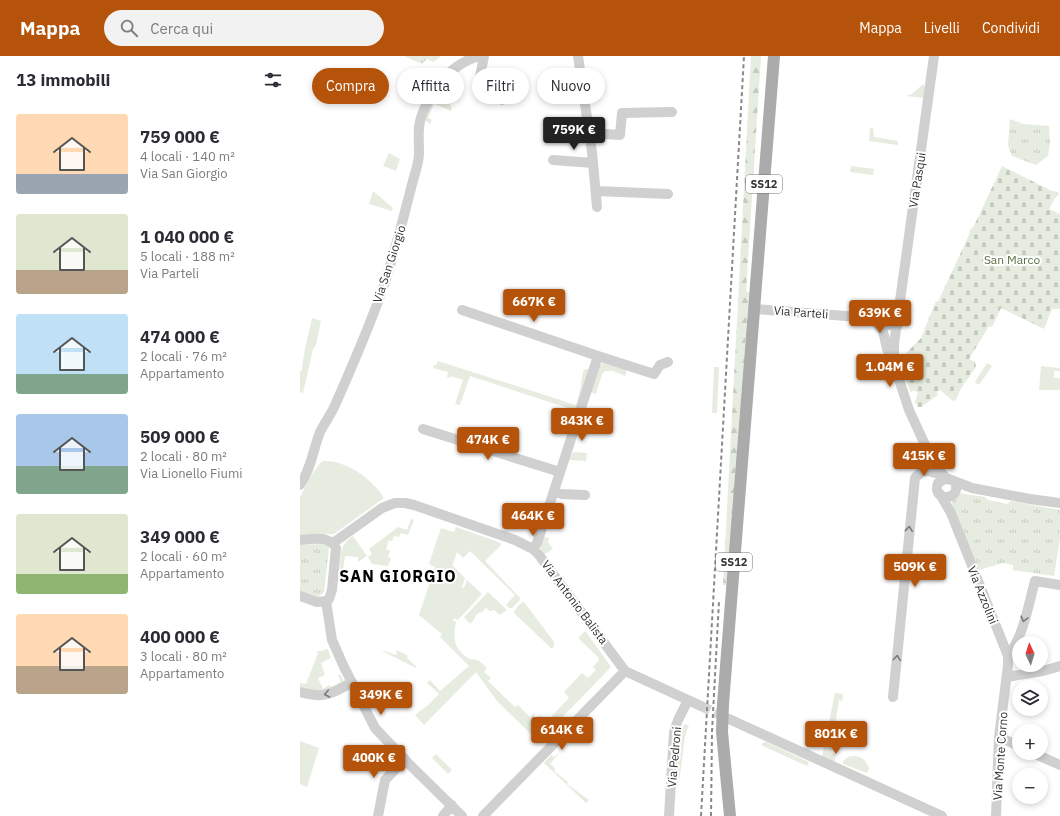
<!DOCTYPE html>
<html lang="it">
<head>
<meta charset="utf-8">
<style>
  :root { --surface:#fff; --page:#f2f2f3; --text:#2b2b33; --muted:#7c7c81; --accent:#b45309 }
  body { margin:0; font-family:"IBM Plex Sans",sans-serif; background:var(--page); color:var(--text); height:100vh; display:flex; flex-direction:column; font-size:15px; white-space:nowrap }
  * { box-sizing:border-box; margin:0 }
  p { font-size:13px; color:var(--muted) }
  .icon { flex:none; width:22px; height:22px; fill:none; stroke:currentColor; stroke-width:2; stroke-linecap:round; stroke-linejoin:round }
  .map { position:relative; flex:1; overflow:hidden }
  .panel { display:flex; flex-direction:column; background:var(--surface); width:300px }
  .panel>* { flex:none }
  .top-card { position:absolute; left:12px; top:12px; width:380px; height:36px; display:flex; gap:8px }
  .needle { width:26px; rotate:356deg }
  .controls { position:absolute; left:712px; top:580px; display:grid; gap:8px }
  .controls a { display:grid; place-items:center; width:36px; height:36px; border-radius:50%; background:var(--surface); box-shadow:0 2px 6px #0003; font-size:20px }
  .price { position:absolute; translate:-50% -34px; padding:0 9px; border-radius:4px; background:var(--accent); color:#fff; font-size:13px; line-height:26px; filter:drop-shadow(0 1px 2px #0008) }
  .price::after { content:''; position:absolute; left:50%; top:24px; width:12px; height:9px; margin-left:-6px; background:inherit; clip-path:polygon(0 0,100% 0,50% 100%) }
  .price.current { background:#222; color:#fff }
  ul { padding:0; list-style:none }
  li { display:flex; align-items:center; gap:12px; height:100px; padding:0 16px }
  li span { display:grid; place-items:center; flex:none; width:112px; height:80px; border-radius:4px; color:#555 }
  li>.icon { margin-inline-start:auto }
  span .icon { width:48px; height:48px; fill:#fffc; stroke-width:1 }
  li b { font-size:17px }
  h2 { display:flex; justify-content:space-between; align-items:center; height:48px; padding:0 16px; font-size:17px }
  .chip { padding:0 14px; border-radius:18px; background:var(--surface); box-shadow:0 2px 6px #0003; font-size:14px; line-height:36px }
  .chip.current { background:var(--accent); color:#fff }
  header { display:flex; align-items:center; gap:24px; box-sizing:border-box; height:56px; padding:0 20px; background:var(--accent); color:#fff }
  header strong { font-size:19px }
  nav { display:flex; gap:22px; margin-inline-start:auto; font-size:14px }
  .search { width:280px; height:36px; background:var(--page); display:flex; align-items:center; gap:10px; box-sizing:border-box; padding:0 14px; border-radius:22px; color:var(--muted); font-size:15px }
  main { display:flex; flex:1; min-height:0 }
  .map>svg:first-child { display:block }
</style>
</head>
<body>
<header>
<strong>Mappa</strong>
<div class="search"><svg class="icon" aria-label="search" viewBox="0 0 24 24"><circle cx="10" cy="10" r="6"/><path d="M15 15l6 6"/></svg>Cerca qui</div>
<nav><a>Mappa</a><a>Livelli</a><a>Condividi</a></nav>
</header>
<main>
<section class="panel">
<h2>13 immobili<svg class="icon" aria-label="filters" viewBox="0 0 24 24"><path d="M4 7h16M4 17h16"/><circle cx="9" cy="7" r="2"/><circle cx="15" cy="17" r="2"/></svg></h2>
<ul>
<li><span style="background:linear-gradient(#ffd9b3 75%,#9aa5b1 0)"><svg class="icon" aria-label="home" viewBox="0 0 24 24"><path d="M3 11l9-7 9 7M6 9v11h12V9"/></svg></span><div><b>759 000 €</b><p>4 locali · 140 m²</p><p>Via San Giorgio</p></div></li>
<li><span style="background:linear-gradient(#dfe7d0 70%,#b9a48a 0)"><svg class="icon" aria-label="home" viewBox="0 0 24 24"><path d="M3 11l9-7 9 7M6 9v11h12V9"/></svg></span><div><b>1 040 000 €</b><p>5 locali · 188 m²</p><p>Via Parteli</p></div></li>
<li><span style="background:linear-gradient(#bfe0f5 75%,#7fa58c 0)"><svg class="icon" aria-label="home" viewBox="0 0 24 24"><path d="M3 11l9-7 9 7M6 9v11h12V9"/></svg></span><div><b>474 000 €</b><p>2 locali · 76 m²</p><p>Appartamento</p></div></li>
<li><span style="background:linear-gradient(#a9c7e8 65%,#7fa58c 0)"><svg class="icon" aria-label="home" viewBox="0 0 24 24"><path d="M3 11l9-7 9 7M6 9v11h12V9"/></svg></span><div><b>509 000 €</b><p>2 locali · 80 m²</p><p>Via Lionello Fiumi</p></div></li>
<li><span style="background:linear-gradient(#dfe7d0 75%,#8fb573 0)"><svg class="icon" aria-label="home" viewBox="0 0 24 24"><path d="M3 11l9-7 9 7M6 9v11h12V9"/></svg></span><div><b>349 000 €</b><p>2 locali · 60 m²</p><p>Appartamento</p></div></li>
<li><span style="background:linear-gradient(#ffd9b3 65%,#b9a48a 0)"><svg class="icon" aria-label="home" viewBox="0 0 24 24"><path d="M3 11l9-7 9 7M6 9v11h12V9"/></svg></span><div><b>400 000 €</b><p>3 locali · 80 m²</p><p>Appartamento</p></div></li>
</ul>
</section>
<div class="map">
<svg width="760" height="760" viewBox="0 0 760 760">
  <defs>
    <pattern id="forest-firs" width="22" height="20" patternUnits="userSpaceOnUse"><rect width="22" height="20" fill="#e6ecdf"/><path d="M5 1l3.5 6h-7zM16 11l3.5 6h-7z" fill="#c6cbc0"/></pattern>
    <pattern id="cemetery-stones" width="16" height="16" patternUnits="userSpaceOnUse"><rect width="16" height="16" fill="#e6ecdf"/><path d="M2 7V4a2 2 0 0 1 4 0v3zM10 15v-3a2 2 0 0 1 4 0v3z" fill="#c6cbc0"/></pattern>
    <pattern id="park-tufts" width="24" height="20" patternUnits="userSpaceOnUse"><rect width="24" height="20" fill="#e6ecdf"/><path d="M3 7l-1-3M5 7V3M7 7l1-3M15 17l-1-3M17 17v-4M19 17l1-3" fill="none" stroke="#c6cbc0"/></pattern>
  </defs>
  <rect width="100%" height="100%" fill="#fff"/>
  <!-- grass -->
  <path fill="#e6ecdf" d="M623,28L625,31L624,42L606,40L612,38Z
    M138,33L143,36L142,38H144L142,42L151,47L150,50L152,51L151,55L134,48L128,62L132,64L130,68L124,64Z
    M570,72H573L574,81L598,85V89L569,85Z
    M89,97L100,103L96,115L83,110Z
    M551,110L574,113L573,119L550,116Z
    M73,135L93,152L92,155L69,148Z
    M12,262L21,265L16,289L13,293L3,337L0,336V315H2C3,297 8,281 12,262Z
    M138,305L276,349L280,335L283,315L286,313L289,314L277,355L170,320L160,349L155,348L163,324L151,320L150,322L147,321L148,316L133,312L134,309H136Z
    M303,307L327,314L325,320L313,315H305L302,318L296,338L290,336L299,310Z
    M687,307L692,310L679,329L675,326Z
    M741,310L760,312V315H754V322H760V334H739Z
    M414,311H419L417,357H412Z
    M273,396L287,397L286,405L269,404Z
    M22,405C44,404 65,418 79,435C81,437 82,440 84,442L34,478L0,480V441L12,418Z
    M111,463L114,464L108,479L101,477L99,481L94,480L92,485L89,484L86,493L90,495L88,501L91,503L88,510L72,508L68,501L72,498L69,493L98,471L107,474Z
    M156,471L201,487V489L186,504V506L220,542V544L212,552H209L206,549L215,539L170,495L163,502L157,496L152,511L153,510L165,522L162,532H164L167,524L182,538L158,564L154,562L153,564L156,566C153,581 153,593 168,602C171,604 174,603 177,604C181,605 184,610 187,612L184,616L191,622L188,625L215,651L218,649L230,661L235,656L233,665L237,673L233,680L197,645L176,616L124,669L115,659L128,649L139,638L127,627L130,624L140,635L169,610L140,581L142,578L119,559L135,511L129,508L141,472L154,476Z
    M53,480L67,500L58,506V501L45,500L43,514L40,513C41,499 39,489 53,480Z
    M244,481L249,482L248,486L253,493L245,498L240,492Z
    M188,536L207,554L200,559L194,554L190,555L186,552L181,557L180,556L175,560V562L170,568L164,561Z
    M224,546L254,586V590L252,593L214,557C214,553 221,547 224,546Z
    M284,576H286L311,611L252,672L255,675L252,679C246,673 238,668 240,659L246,666L269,642L264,636L282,617L288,622L296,614L293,611L299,604L298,601L279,583V581Z
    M28,593L31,602L21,607L25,619L18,622L23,633L29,629L31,631L41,626L38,619L40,618L44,626L26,636L0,632V627L6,628L18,597L16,596Z
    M80,594L97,599L96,594H97C101,597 105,597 108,600L107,602L117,611L116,612Z
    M535,637L543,638L542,645L539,644L531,697L536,698L535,706L522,701Z
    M385,668L389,669L385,680L380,719L377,733C378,721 377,674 385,668Z
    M0,685L19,692L7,731L0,728Z
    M464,686H466L509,706L507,710L461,689Z
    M260,696L250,708L255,712L254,715L268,726L267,728L289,744L286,747L244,707L251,699L254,701Z
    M136,698L152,714L148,718L132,702Z
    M553,700C562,700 567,705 569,713L567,717L543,708V705L548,701Z"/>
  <!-- forest -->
  <path fill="url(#forest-firs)" d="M451,0H461L446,235L449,237L427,529H423Z"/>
  <!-- cemetery -->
  <path fill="url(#cemetery-stones)" d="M702,110L752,135L758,136L759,138L755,142L749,153L760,158V253H752L744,273L701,252L692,271L689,270L669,303L675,306L676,311L660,334L656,344L653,345L640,334L637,336L638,339L621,351H618L615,346L618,337L614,334L612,336L610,335L603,317L601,302L621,282L636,245L638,246L669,179L670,174L674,170Z"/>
  <!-- park -->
  <path fill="url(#park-tufts)" d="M104,0H141L134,6L127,3L122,8Z
    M710,63L723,68L749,70L750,87L748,100L736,109L712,100L708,89Z
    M659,437L685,441L688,444L707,448L711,445L760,454V482L754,520L713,514V509L703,507L679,514L652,448L653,441Z
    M23,488L27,489L29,492L24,536L18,541L0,535V489Z"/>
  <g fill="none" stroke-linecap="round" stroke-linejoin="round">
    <!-- minor-tunnel -->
    <path stroke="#d6d6d6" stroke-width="10" stroke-dasharray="10 5" stroke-linecap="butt" d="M401,650L429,663"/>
    <!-- minor -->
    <path stroke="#d0d0d0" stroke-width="10" d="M184,0L179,26L181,33L197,39L202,44
      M278,0L292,96L297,151
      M634,0L594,288V308L609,354L634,408L646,422
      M289,77L320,79L322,57L372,56
      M253,104L293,107
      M296,135L368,138
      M454,253L572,262L585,268L597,271
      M162,254L298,300
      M572,262L600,247
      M575,265L583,275L587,293L593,306
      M123,373L260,416
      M654,425C665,444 631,448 638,427L646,422L672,432L730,443L760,447
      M0,429C11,413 13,394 20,376C25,366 32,357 36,347C51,313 66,278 79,243C94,203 103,162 114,121C116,113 119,106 119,97C119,83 117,69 123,56C133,30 152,8 179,0
      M254,435L261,438L285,439
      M640,438L651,457L708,600V609L699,681L696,760
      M0,484C13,483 29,479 36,492L32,534L29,543L26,545L17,546L0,540
      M33,487L82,452L95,447H105L114,449L215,484L233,493L239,499L325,615L401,650
      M233,493L237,487L298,300L354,318L360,309L368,306
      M26,545L32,584L44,611L75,672L110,709L162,760
      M708,600C724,579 728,550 735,525L760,529
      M707,621L743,615L760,610
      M0,636C22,643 33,638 52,626
      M593,641L615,422C621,415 626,413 635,417
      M429,663L642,760
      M699,681L719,690
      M733,697L760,709
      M78,760L85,724L105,703
      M143,760L152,749
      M183,760L325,615
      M369,760L374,676L378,664L388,644"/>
    <!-- major -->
    <path stroke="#ababab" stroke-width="12" d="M430,760L422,676L423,648L474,0"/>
    <!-- rail -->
    <path stroke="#888" stroke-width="2" stroke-dasharray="4 3" stroke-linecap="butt" d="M401,760L444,0
      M411,760L412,676L419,545"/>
  </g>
  <!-- one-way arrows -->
  <defs><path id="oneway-chevron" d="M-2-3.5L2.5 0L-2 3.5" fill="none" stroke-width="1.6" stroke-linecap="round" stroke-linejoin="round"/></defs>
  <g stroke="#7a7a7a">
    <use href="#oneway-chevron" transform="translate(609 473) rotate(-84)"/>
    <use href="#oneway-chevron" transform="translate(724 563) rotate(105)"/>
    <use href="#oneway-chevron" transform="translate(597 602) rotate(-84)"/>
    <use href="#oneway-chevron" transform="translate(27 638) rotate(168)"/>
  </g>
  <g text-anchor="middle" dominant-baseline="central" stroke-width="4" stroke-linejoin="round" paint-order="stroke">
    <!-- shield labels -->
    <g fill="#fff" stroke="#707070" stroke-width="1">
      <rect x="446" y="119" width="36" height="18" rx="3"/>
      <rect x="416" y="497" width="36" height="18" rx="3"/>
    </g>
    <g font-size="11" font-weight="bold" fill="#333">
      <text x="464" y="128">SS12</text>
      <text x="434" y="506">SS12</text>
    </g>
    <!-- street labels -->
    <g font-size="12" fill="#333" stroke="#fff">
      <text transform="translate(617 124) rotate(-81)">Via Pasqui</text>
      <text transform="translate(89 208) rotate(-72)">Via San Giorgio</text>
      <text transform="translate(501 256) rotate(4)">Via Parteli</text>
      <text transform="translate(683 539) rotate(68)">Via Azzolini</text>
      <text transform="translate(275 546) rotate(53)">Via Antonio Balista</text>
      <text transform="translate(700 700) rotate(-86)">Via Monte Corno</text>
      <text transform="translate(374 701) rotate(-85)">Via Pedroni</text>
    </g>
    <!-- park labels -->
    <g font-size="12" fill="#56703f" stroke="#fff">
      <text x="712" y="203">San Marco</text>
    </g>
    <!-- district labels -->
    <g font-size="16" font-weight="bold" letter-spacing="1" fill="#000" stroke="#fff">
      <text x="98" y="520">SAN GIORGIO</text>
    </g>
  </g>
</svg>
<div class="controls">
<a><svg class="needle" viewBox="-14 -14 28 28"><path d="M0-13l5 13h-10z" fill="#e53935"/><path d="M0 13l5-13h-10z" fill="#7c7c81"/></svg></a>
<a><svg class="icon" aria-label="layers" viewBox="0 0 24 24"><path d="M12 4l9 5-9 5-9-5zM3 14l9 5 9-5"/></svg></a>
<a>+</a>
<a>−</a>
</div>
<b class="price current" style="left:274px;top:95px">759K €</b>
<b class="price" style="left:234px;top:267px">667K €</b>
<b class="price" style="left:580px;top:278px">639K €</b>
<b class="price" style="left:590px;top:332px">1.04M €</b>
<b class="price" style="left:282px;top:386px">843K €</b>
<b class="price" style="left:188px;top:405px">474K €</b>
<b class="price" style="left:624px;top:421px">415K €</b>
<b class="price" style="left:233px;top:481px">464K €</b>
<b class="price" style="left:615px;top:532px">509K €</b>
<b class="price" style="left:81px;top:660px">349K €</b>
<b class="price" style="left:262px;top:695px">614K €</b>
<b class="price" style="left:536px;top:699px">801K €</b>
<b class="price" style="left:74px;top:723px">400K €</b>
<div class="top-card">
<a class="chip current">Compra</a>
<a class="chip">Affitta</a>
<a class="chip">Filtri</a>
<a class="chip">Nuovo</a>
</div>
</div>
</main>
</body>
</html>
